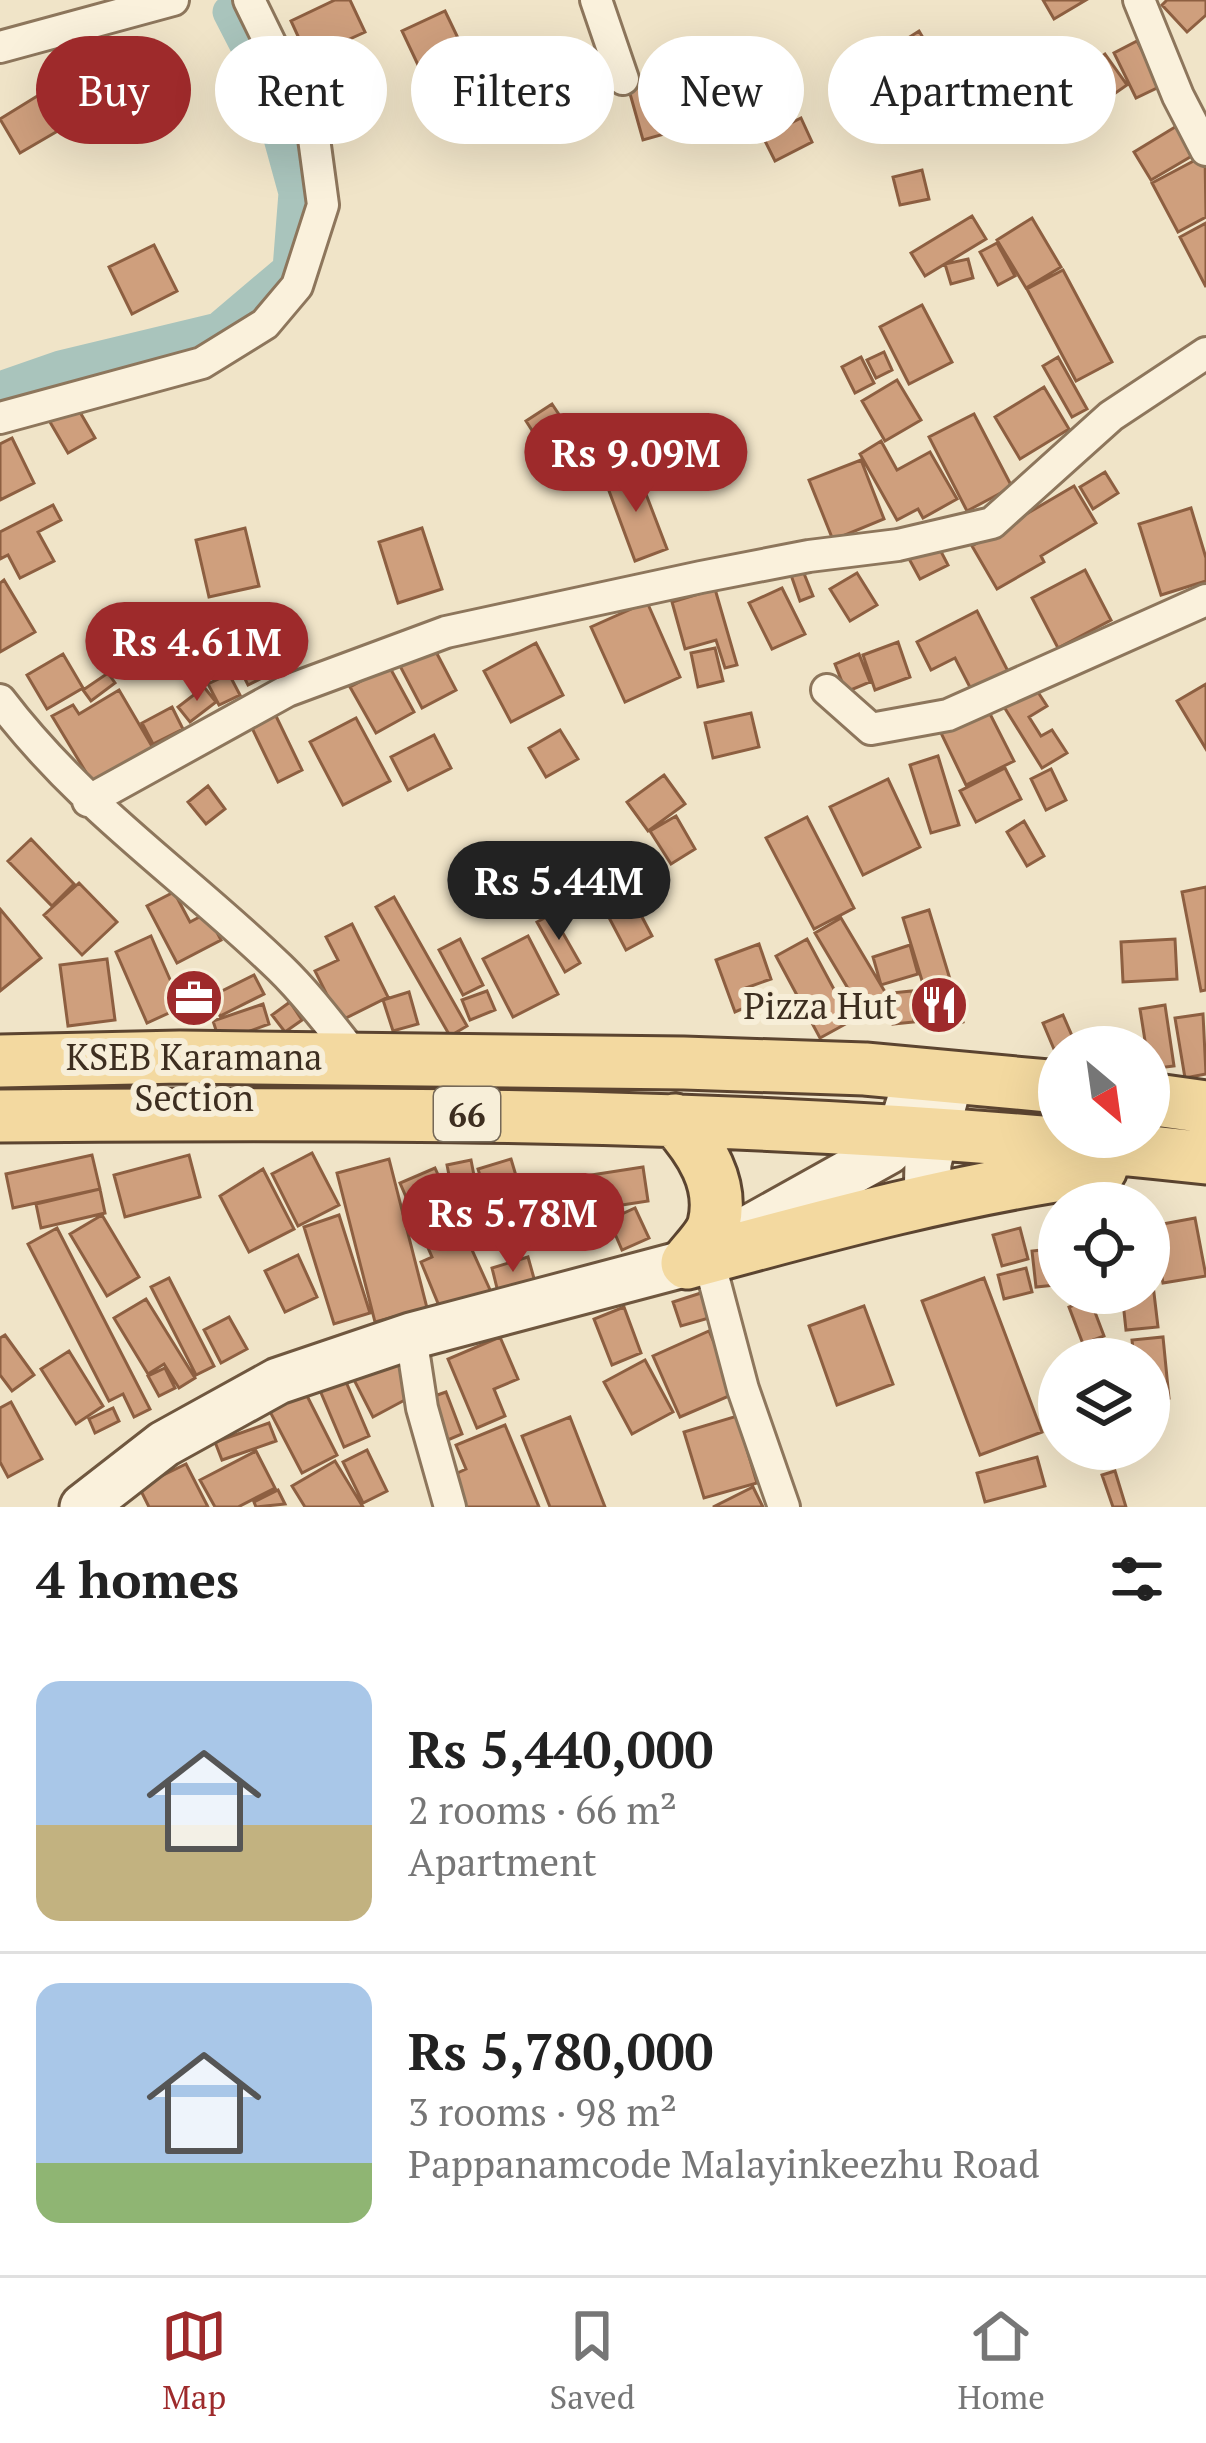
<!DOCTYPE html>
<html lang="en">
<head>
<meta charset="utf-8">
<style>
  :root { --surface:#fff; --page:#f2f2f2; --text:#222; --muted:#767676; --line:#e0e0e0; --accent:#9e2a2b }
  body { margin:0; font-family:"PT Serif",serif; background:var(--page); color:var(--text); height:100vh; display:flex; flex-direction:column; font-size:45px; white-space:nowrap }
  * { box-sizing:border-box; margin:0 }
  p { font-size:39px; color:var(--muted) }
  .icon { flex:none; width:66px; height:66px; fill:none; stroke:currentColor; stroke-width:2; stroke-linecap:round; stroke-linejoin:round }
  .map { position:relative; height:1507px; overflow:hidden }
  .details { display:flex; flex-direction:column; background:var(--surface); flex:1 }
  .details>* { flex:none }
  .guide { position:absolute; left:36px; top:36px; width:1134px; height:108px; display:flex; gap:24px }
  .needle { width:78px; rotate:151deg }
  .fabs { position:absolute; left:1038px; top:1026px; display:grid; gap:24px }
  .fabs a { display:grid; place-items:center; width:132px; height:132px; border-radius:50%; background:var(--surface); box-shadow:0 12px 48px #0002; font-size:60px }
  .price { position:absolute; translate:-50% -102px; padding:0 27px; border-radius:42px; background:var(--accent); color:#fff; font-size:39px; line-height:78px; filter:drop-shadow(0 3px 6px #0008) }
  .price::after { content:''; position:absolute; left:50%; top:72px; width:36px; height:27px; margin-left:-18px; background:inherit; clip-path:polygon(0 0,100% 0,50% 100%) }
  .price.current { background:#222; color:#fff }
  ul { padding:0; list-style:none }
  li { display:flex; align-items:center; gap:36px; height:300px; padding:0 36px }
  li+li { border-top:3px solid var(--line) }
  li span { display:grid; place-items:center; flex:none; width:336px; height:240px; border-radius:24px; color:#555 }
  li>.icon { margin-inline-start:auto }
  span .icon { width:144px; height:144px; fill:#fffc; stroke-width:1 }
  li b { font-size:51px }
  h2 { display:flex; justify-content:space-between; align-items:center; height:144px; padding:0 36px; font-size:51px }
  .chip { padding:0 42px; border-radius:54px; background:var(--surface); box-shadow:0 12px 48px #0002; font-size:42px; line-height:108px }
  .chip.current { background:var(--accent); color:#fff }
  .tabs { display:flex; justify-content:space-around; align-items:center; height:168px; border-top:3px solid var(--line); background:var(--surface); font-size:33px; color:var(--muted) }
  .tabs a { display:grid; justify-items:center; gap:6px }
  .tabs .current { color:var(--accent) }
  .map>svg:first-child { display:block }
</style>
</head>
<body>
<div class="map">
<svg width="1206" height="1507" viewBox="0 0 1206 1507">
  <rect width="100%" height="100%" fill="#f0e4c8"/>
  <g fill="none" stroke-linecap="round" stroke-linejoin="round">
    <!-- canal -->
    <path stroke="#a9c4bc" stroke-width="33" d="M0,388L60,367L218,329L289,269L295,193L264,80L229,12"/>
  </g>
  <!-- building -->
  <path fill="#cf9f7d" stroke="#8d5f41" stroke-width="3" d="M335,0H350L365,32L308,58L291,21Z
    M1043,0H1086L1054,19Z
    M1167,0H1206V15L1187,32L1162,5Z
    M445,11L470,63L427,84L402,31Z
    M919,31L939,65L924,73L905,40Z
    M1137,41L1161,86L1136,98L1114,53Z
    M907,50L921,75L905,84L891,60Z
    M1105,54L1127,85L1094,108L1072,76Z
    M1039,72L1059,110L1009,136L990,98Z
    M679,76L693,126L643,140L629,90Z
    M47,90L68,125L20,153L0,119Z
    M801,118L812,142L775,161L763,137Z
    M1180,124L1197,153L1151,180L1134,152Z
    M1205,155L1206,217L1178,232L1152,183Z
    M922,170L929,199L900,205L893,177Z
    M972,216L986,239L925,276L911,253Z
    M1032,218L1061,267L1026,288L997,240Z
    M1206,223V287L1180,237Z
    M997,243L1015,276L998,285L980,252Z
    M154,245L177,291L132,314L109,267Z
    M968,259L973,278L951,284L945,264Z
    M1063,270L1112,362L1076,381L1027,289Z
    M922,305L952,362L909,384L880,327Z
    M884,352L892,370L876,378L867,360Z
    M861,357L874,383L855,393L842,367Z
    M1058,357L1087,409L1072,417L1043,366Z
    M897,380L921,420L885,441L862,401Z
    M1044,387L1069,429L1020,459L995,417Z
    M552,404L576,440L549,457L526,421Z
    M77,407L95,438L68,453L50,422Z
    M974,414L1012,487L967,511L929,437Z
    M12,438L34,483L0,500V444Z
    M881,441L897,470L930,452L957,499L923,518L918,509L897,520L860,454Z
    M861,460L884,519L833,540L809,480Z
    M636,468L667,549L635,561L605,480Z
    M1105,472L1118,493L1093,509L1080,487Z
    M1074,486L1096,523L1041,556L1044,562L997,589L972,546Z
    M53,505L61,520L38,532L54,561L20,578L8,555L0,559V532Z
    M1191,508L1206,558V581L1161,595L1139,524Z
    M245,528L259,586L209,597L196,540Z
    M422,528L442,589L398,603L379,542Z
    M935,540L948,565L920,579L907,555Z
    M1085,570L1111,620L1058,648L1032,598Z
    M803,571L813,596L800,601L791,575Z
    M857,573L877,605L850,621L830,589Z
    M4,580L35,632L0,652V583Z
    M782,588L805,634L772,649L749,603Z
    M715,589L737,665L725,668L716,640L685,649L672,602Z
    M647,602L680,677L625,702L591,627Z
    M977,611L1011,677L974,695L955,658L931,670L917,642Z
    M898,642L910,677L875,690L863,655Z
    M272,643L284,667L248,685L236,661Z
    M536,643L563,695L511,722L484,671Z
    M434,648L456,690L422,708L400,666Z
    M715,648L723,681L698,687L691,653Z
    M63,654L83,688L47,709L27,675Z
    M859,654L870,682L846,692L835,664Z
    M389,666L414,712L376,733L350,687Z
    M108,673L115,683L91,701L83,690Z
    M229,674L240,695L219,705L208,684Z
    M1032,683L1047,706L1029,717L1041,736L1052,730L1067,753L1042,768L1001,702Z
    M1206,684V749L1177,701Z
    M204,687L216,702L190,722L178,707Z
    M119,690L153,748L93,784L52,716L73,705L79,714Z
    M172,707L183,729L153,744L142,723Z
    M988,710L1014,761L966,785L941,733Z
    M751,713L759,747L713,758L705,723Z
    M275,714L302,770L278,782L251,726Z
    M356,718L390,781L343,805L310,742Z
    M560,730L578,759L546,777L529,748Z
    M434,735L451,768L408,790L391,757Z
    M938,756L959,825L931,833L910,765Z
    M1005,768L1021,799L976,822L960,791Z
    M1051,769L1066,800L1046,810L1031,779Z
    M664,775L685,804L648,831L627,802Z
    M888,779L920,847L863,875L830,807Z
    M208,786L225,809L206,824L188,802Z
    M676,816L695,849L671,864L650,831Z
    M807,817L854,908L814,929L766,838Z
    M1024,821L1044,856L1027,866L1007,832Z
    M31,839L74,884L52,906L8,861Z
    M655,857L666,888L640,897L628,867Z
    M620,875L652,936L626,950L594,889Z
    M79,883L117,922L82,955L44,915Z
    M1206,887V990L1201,991L1182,892Z
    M174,892L190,922L207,913L221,940L177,963L147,906Z
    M394,897L467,1026L450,1036L376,907Z
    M0,909L41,958L0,991Z
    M929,910L963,1022L937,1030L903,918Z
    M552,914L580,963L565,972L537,922Z
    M841,918L891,1002L865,1017L815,933Z
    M352,924L388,997L340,1021L315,971L338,960L326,937Z
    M151,936L182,1007L147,1023L116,952Z
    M528,936L558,994L513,1017L483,959Z
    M460,939L483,985L463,995L439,950Z
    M807,939L851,1021L820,1038L776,956Z
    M1175,939L1177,979L1123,982L1121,942Z
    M759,944L771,979L743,989L749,1006L735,1012L716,960Z
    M910,945L918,974L881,985L873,957Z
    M107,959L115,1020L68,1026L60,965Z
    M254,975L264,994L220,1016L210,997Z
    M487,991L495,1010L470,1020L462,1000Z
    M912,991L914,1022L893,1024L891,993Z
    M409,992L418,1024L393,1031L383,1000Z
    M290,1002L302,1020L285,1032L272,1015Z
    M263,1004L269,1024L220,1042L213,1021Z
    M1165,1005L1174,1066L1149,1069V1047H1146L1140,1009Z
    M1203,1014L1206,1074L1185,1078L1175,1018Z
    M1063,1015L1076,1045L1059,1047L1056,1054L1043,1023Z
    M312,1153L339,1205L298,1226L272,1174Z
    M92,1155L100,1189L13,1208L6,1174Z
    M189,1155L200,1197L125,1217L114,1175Z
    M389,1159L427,1308L375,1322L337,1173Z
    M511,1159L517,1179L484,1189L478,1169Z
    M471,1160L477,1191L453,1196L447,1165Z
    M643,1167L648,1201L551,1216L546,1182Z
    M435,1168L491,1292L442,1313L421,1262L432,1257L400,1183Z
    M263,1169L294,1229L249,1252L220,1196Z
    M100,1189L105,1213L41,1228L36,1204Z
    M635,1208L649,1238L622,1250L609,1220Z
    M102,1215L139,1277L107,1296L70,1234Z
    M339,1215L370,1313L334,1324L304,1227Z
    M1195,1218L1206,1276L1163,1283L1152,1226Z
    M57,1228L150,1409L134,1417L123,1394L109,1401L28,1244Z
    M1020,1228L1028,1259L1002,1266L993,1235Z
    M1051,1249L1056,1285L1036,1287L1032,1251Z
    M1149,1251L1158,1327L1126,1330L1122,1293H1149Z
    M298,1255L317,1297L285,1312L265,1271Z
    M528,1257L535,1282L498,1292L492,1268Z
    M1026,1268L1032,1292L1004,1299L998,1275Z
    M169,1278L214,1366L196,1375L151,1287Z
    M984,1278L1042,1432L980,1455L922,1301Z
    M701,1293L709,1318L681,1326L673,1302Z
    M146,1299L195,1378L179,1388L164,1364L148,1374L114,1318Z
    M1090,1299L1104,1336L1083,1344L1069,1307Z
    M864,1306L893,1384L837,1405L809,1326Z
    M624,1307L641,1353L612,1365L594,1319Z
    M229,1317L247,1349L221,1363L204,1330Z
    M709,1331L736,1393L680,1417L653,1356Z
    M5,1335L34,1375L12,1391L0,1375V1338Z
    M500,1337L518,1379L494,1389L505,1416L477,1428L448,1359Z
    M1163,1337L1169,1398L1149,1399V1359H1134L1132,1340Z
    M69,1351L103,1406L76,1424L41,1369Z
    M395,1354L416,1394L373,1417L352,1376Z
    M645,1360L673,1412L632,1434L604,1382Z
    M165,1368L175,1388L159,1396L148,1376Z
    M341,1370L369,1436L344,1447L316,1381Z
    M302,1386L337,1455L302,1473L266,1404Z
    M446,1392L462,1434L443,1442L426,1399Z
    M11,1402L42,1459L8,1477L0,1462V1408Z
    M113,1408L119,1421L95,1433L89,1419Z
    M737,1416L757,1483L704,1498L684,1432Z
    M570,1417L605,1507H550L522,1436Z
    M269,1423L276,1441L222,1460L215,1442Z
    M505,1425L539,1507H463L451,1476L466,1469L456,1445Z
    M1087,1449H1127L1128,1456L1088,1458Z
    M367,1450L387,1491L363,1503L343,1462Z
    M256,1451L275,1488L238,1507H215L200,1480Z
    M1037,1457L1045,1486L985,1502L977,1473Z
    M335,1461L363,1507H305L292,1486Z
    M186,1464L208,1507H149L139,1487Z
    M1115,1471L1126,1507H1113L1102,1475Z
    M753,1487L763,1507H713Z
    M278,1490L285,1504L256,1507L254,1502Z"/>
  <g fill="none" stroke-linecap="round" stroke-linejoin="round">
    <defs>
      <path id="street" d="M596,0L623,79
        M1139,0L1178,96L1206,150
        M0,47L173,0
        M0,418L202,363L265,324L297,286L323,205L313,131L249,0
        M827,690L871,729L948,715L1206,600
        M0,700C83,809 184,875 280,968C309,996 333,1029 358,1060
        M88,801L287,691L446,632L701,577L809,556L898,545L992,523L1111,416L1206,353
        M708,1257L743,1389L784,1507
        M411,1336L422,1408L450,1507"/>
      <path id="secondary" d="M927,1202L928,1163L950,1078
        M83,1507L164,1444L278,1381L411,1336L687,1263L888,1151L898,1140L918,1075"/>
      <path id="primary" d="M0,1061L180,1057L684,1063L865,1069L1059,1087
        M1149,1099L1206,1107
        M0,1116C403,1112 805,1113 1206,1158
        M675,1120C700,1148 724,1183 714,1224C711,1237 695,1252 687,1263
        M687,1263C823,1226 961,1188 1101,1169"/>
    </defs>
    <!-- street casing -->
    <use href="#street" stroke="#8d765c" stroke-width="36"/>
    <!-- secondary casing -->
    <use href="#secondary" stroke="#6f573f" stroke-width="51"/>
    <!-- primary casing -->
    <use href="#primary" stroke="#5b4430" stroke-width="57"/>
    <!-- street -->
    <use href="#street" stroke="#faf1dc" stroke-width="30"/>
    <!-- secondary -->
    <use href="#secondary" stroke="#faf1dc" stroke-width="45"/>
    <!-- primary -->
    <use href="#primary" stroke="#f3d9a0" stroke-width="51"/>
  </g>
  <!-- icons -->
  <defs>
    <symbol id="office-disc" viewBox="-11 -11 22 22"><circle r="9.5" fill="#9e2a2b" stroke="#f7eed8"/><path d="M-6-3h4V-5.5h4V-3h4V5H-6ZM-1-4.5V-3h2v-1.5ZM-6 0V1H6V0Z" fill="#fff"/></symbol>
    <symbol id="restaurant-disc" viewBox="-11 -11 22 22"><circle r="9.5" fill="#9e2a2b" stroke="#f7eed8"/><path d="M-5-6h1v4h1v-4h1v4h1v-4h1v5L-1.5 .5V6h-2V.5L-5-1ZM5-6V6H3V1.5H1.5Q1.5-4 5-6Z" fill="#fff"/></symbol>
  </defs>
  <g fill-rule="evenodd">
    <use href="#office-disc" x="161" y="965" width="66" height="66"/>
    <use href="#restaurant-disc" x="906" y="972" width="66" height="66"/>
  </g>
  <g text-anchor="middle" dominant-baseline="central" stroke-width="12" stroke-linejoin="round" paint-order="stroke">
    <!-- shield labels -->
    <rect fill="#f7eed8" stroke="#756857" stroke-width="3" x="434" y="1087" width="66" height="54" rx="9"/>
    <g font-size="33" font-weight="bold" fill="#3d2e20">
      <text x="467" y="1114">66</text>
    </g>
    <!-- poi labels -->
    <g font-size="36" fill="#3d2e20" stroke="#f7eed8" text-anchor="end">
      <text x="897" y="1005">Pizza Hut</text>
      <text x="194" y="1056" text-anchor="middle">KSEB Karamana<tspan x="194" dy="41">Section</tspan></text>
    </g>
  </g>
</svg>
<div class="fabs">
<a><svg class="needle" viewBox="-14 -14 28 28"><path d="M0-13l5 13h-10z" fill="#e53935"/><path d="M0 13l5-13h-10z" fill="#767676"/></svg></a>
<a><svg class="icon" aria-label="locate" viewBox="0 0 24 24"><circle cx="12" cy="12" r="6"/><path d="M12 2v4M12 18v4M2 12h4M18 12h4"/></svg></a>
<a><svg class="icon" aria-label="layers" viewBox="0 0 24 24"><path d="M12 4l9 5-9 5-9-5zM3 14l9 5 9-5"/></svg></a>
</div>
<b class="price" style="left:636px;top:515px">Rs 9.09M</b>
<b class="price" style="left:197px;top:704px">Rs 4.61M</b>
<b class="price current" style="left:559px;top:943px">Rs 5.44M</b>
<b class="price" style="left:513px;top:1275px">Rs 5.78M</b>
<div class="guide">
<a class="chip current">Buy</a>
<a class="chip">Rent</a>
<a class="chip">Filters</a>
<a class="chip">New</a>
<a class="chip">Apartment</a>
</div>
</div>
<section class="details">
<h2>4 homes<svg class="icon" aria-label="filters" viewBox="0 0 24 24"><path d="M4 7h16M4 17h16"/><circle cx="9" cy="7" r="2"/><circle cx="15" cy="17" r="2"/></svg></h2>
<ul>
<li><span style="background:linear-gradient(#a9c7e8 60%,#c2b280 0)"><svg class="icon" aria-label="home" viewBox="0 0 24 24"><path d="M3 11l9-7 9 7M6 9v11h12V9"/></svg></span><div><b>Rs 5,440,000</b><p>2 rooms · 66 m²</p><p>Apartment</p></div></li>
<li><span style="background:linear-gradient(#a9c7e8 75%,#8fb573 0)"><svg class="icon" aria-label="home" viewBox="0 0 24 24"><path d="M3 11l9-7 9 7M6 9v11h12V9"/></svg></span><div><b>Rs 5,780,000</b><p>3 rooms · 98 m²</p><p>Pappanamcode Malayinkeezhu Road</p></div></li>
</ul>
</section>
<nav class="tabs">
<a class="current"><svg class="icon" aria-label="map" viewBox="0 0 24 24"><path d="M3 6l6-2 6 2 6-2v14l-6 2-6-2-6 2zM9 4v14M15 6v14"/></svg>Map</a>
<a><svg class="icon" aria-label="saved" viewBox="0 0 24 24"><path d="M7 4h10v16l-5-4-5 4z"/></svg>Saved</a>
<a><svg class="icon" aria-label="home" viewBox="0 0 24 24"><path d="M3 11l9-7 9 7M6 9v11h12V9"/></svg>Home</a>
</nav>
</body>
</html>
